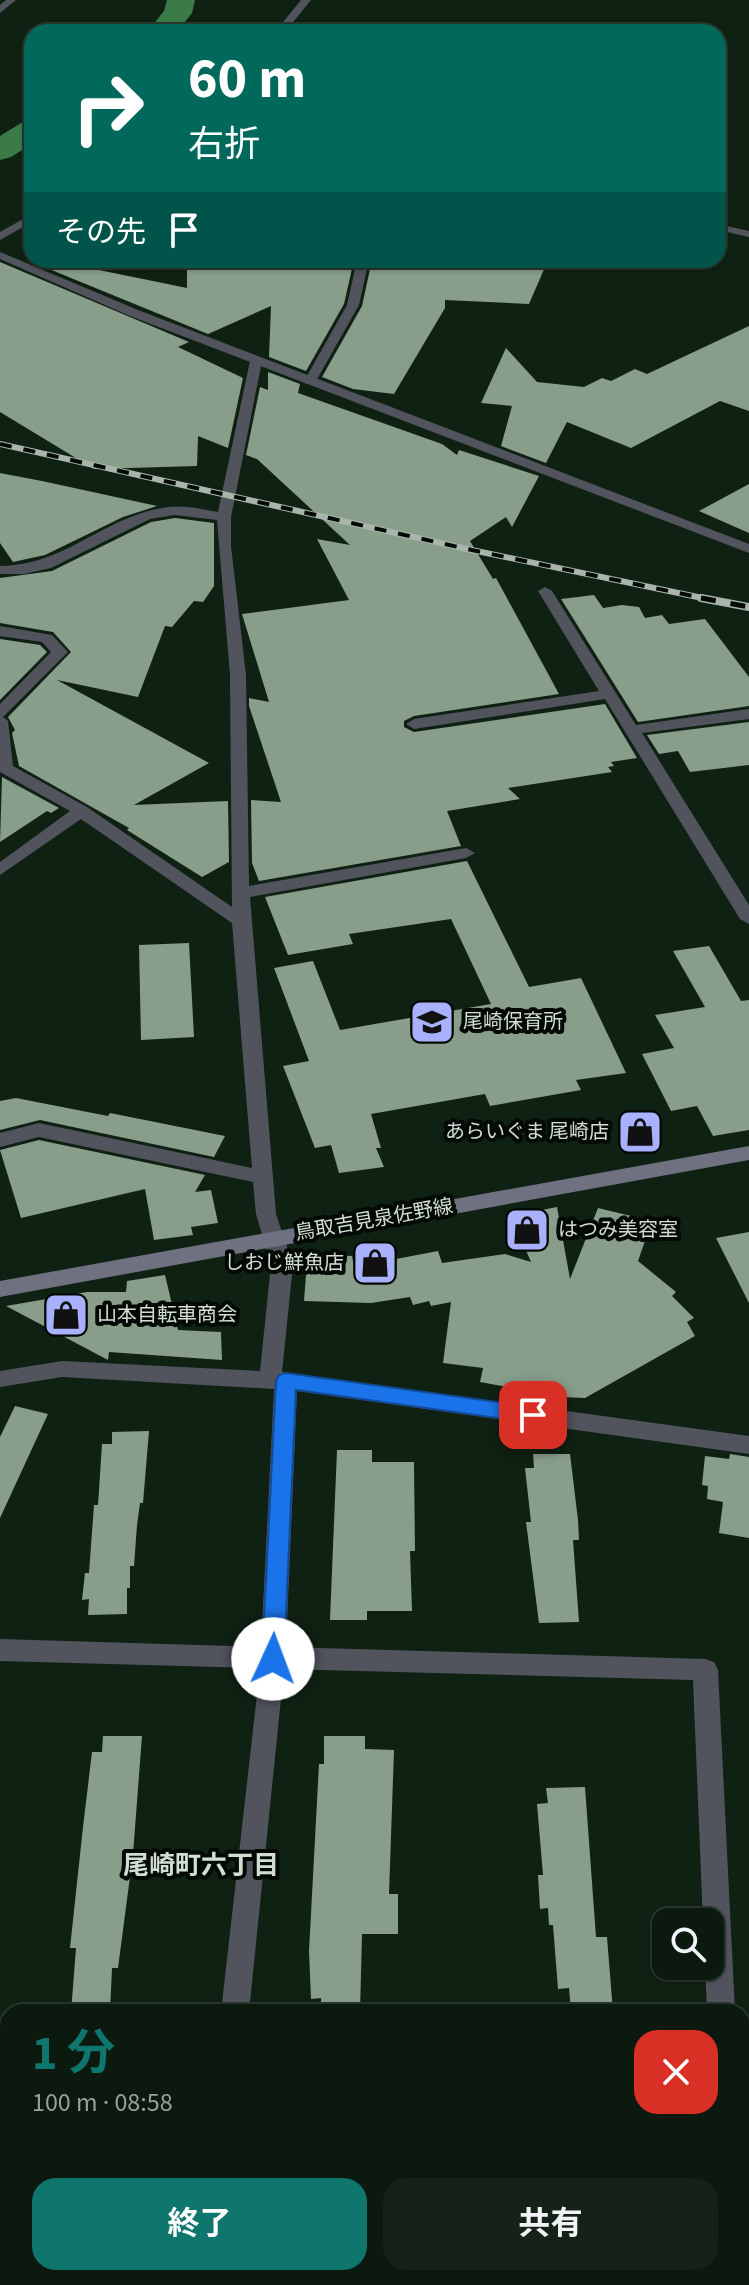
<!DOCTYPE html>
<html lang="ja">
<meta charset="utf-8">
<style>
body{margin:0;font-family:"Source Sans 3","Noto Sans JP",sans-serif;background:#142217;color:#f1f3f6;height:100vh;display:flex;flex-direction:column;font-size:30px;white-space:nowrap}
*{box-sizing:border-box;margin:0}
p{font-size:26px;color:#9aa09e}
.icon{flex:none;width:44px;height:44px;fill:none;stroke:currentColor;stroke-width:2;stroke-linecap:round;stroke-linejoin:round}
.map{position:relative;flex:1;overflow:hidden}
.sheet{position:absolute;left:0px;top:2004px;width:750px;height:282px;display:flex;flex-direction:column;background:#0b190e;border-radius:24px 24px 0 0;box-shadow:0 2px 6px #0004,0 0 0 2px #2b382e}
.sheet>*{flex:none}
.guide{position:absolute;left:24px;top:24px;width:702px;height:244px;border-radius:24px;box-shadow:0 2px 6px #0004,0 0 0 2px #2b382e;background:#00695c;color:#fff;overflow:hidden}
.buttons{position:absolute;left:652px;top:1908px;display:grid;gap:16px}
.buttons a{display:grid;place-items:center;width:72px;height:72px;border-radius:16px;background:#0b190e;box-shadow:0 2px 6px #0004,0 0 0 2px #2b382e;font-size:40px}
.pin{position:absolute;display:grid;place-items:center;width:68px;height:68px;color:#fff;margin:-34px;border-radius:16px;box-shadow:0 4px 12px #0006}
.me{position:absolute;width:88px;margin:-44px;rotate:2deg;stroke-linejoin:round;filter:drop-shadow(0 0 6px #0008)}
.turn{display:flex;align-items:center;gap:28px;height:168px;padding:0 32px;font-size:36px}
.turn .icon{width:104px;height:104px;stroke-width:2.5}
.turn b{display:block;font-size:56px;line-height:68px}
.then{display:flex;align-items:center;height:76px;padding:0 32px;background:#0003;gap:16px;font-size:30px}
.round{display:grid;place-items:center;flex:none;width:84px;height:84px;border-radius:24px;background:#142217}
.headline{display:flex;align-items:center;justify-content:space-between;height:136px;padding:0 32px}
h1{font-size:48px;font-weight:700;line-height:60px;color:#0f766e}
.cta{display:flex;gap:16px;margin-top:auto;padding:16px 32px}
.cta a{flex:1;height:92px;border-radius:24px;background:#0f766e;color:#fff;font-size:32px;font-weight:700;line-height:92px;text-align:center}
.cta a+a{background:#142217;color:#f1f3f6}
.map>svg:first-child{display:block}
</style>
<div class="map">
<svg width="749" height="2285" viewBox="0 0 749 2285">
<rect width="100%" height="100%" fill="#0f2113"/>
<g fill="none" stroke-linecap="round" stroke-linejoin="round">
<path fill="#3a7b48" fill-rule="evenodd" d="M167,0h28l-3,13 -15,19h-30l17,-21z
M32,120v24l-21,13 -11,3v-24l21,-13z"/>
</g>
<path fill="#889e8b" d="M27,260h23l137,28v-28h167l-10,44 -38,67 -37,-14 2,-51 -63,28z
M372,260l19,1 157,-1 -19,44 -84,-4v8l-51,86 -41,-5 -31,-12 40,-71z
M0,262l189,80 -11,5 65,31 -15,70 -30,-12 -1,30 -103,3 -94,-57z
M749,326v85l-29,-10 -89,47 -64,-26 -21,41 -45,-17 11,-40 -31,-3 25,-55 31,34 47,5 18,-9 9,3 24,-12 12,5z
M268,372l32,12 -2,9 144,51 15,11 2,-5 80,26 -27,51 -6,-10 -36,24 23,38 3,-1 63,116 -145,22 -10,5v6l10,5 191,-28 32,54 -26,4 3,4 -6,1 4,5 -104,16 12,11 -73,12 14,35 -202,35 -7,-18 -1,-63 30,2 -32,-96v-8l20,4 -27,-88 107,-14 -32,-61 33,6 -93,-86 -11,-4 14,-68 8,3z
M0,473l42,8 115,25 -34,11 -78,38 -32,7 -13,-19z
M749,484v49l-50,-22z
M175,518l39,5v63l-11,16 -9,-1 -22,26 -7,-1 -27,71 -81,-17 152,83 -75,42 94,-4 1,61 -27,15 -75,-47 2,-2 -110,-62 -7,-33 3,-3 -7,-13 63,-65 -18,-20 -53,-9v-45l52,-7 99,-49z
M594,595l9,13 19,-3 17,2 6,11 17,-3 7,9 36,-5 44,58v29l-111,16 -77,-123z
M0,639l40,6 7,7 -47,48z
M749,722v43l-59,7 -12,-21 -19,3 -12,-19z
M2,777l57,31 -8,5 -4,-2 -47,31z
M467,861l62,126 52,-9 45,95 -50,7 5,10 -91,16 -5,-12 -114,20 10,34h-5l8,19 -45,6 -8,-28 -16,3 -32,-82 26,-5 -35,-93 39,-7 27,69 151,-26 -40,-85 -102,15 4,10 -65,11 -23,-58z
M189,943l5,94 -53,3 -2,-95z
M709,946l32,55 8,-1v130l-36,6 -16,-30 -26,5 -29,-57 32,-6 -19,-33 50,-8 -32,-56z
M16,1098l92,18 2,-3 115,23 -11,21 -174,-37 -40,10v-29z
M39,1140l166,35 -10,17 16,-2 7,33 -27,4 2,8 -39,5 -9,-51 -124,29 -21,-68z
M557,1207l13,72 28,-71 54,13 -14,40 38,31 -4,4 22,22 -7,4 8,14 -110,62 -24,-1 -81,-15 3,-14 -40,-5 8,-61 -20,4 -2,-5 -16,4 -3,-8 -39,6 -67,-2 3,-39h8v-7l37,1 2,11 84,-16 4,12 63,-9 26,8 -12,-28 11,-2 -8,-18z
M749,1232v71l-33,-65z
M165,1275l13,55 43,2 1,28 -113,-8 -1,8 -102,-54 81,-14h39l1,-11z
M15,1406l33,8 -48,104v-81z
M149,1431l-6,72h-3l-3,22 -3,41h-4v22h-3v26l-39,1 1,-16 -7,1 3,-27h4l5,-68h4l4,-61h10v-12z
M337,1450h35v12h42l1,89h-5l2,60h-45v9h-37z
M533,1454h37l8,66 1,20h-6l6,82 -40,1 -13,-101h5l-6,-54h9z
M730,1454l19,3v81l-30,-5 4,-31 -16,-3 1,-13 -6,-1 3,-29 24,3z
M103,1736h39l-9,118 -15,114h-6l-2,44h-39l5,-64h-6l13,-121 9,-75h10z
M324,1736h41v13l29,1 -5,144h9v40h-36l-2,78h-39v-14l-10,1 -2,-48 10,-187h5z
M585,1787l11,150h11l6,75h-42l-2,-24 -11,1 -5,-64h-4l-1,-17 -8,1 -2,-34h5l-6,-71 11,-1 -2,-15z"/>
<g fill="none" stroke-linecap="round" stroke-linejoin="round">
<path fill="#51535d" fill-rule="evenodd" d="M6,0h10l-16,13v-8z
M301,0h10l-26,32h-10z
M32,214v8l-32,18v-8z
M718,224l31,7v6l-31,-7z
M357,260h12l-10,45 -43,76 -10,3 -2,-3 43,-76z
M256,357l6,4 -31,156v29l15,129 3,211 217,-38 9,5 -9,5 -216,39 26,317 17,51 -11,107 467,64v18l-452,-63 -11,256 419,12 9,3 4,8 17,342h-28l-2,-46h5v-44h-7l-10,-242 -409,-11 -35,343h-28l39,-344 -260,-7v-22l261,8 13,-258 -212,-12 -62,10v-16l62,-10 198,10 11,-106 -15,-51 -3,-32 -214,-45 -39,10v-14l39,-10 213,45 -20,-245 -151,-104 -81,56v-13l70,-51 -70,-39v-68l51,-52 -9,-10 -42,-6v-10l52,9 16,17 -65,65 5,4 5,45 74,41 145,100 -2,-232 -13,-155 -42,-5 -25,4 -99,49 -27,6h-24v-8c68,-1 104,-51 169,-59 16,-2 33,2 49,5l32,-151z
M545,587l7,4 84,134 113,-16v10l-107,14 107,172v19l-9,-5 -135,-220 -191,30 -8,-5 8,-5 185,-28 -61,-100z
M191,2278h30v7h-30z
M282,2278h60l-2,7h-60z"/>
<path fill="#51535d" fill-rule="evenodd" d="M0,252l138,58 611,234v9l-619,-237 -130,-57z"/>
<path fill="#6f7181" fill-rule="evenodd" d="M749,1146v14l-749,137v-16z"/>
<g stroke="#a7b5aa" stroke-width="6">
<path id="rail-far1" d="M0,444l467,105 245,51"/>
</g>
<g stroke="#a7b5aa" stroke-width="8">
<path id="rail" d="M701,598l48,9"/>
</g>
<use href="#rail-far1" stroke="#030904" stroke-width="4" stroke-dasharray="12" stroke-linecap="butt"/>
<use href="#rail" stroke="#030904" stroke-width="5" stroke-dasharray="15" stroke-linecap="butt"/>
</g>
<path fill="#1a73e8" stroke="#114b97" stroke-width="2" d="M286,1373l247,34 7,2 3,6 -3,5 -7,3 -237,-33 -12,269 -3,7 -8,2 -8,-2 -3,-7 14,-278 3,-6z"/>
<defs>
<g id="school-square" transform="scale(2.3)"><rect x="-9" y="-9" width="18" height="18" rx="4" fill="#a9b0fc" stroke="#030904"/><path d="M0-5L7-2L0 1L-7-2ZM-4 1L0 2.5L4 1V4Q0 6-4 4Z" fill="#111"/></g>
<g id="shop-square" transform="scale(2.3)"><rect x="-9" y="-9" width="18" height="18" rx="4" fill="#a9b0fc" stroke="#030904"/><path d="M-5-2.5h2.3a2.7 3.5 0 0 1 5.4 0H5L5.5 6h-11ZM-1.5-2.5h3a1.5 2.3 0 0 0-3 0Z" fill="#111"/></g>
</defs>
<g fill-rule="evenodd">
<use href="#school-square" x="432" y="1022"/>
<use href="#shop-square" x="640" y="1132"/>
<use href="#shop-square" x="527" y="1230"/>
<use href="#shop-square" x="375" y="1263"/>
<use href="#shop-square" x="66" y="1315"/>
</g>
<g text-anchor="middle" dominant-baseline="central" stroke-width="8" stroke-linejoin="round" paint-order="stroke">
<g font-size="20" fill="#d2ded4" stroke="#030904" text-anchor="start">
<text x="463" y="1022">尾崎保育所</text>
<text x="609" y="1132" text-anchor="end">あらいぐま 尾崎店</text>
<text x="558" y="1230">はつみ美容室</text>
<text x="344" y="1263" text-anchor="end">しおじ鮮魚店</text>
<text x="97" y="1315">山本自転車商会</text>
</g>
<g font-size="20" fill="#d2ded4" stroke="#030904">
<text transform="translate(374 1220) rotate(-10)">鳥取吉見泉佐野線</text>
</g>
<g font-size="26" font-weight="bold" fill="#d2ded4" stroke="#030904">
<text x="201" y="1865">尾崎町六丁目</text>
</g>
</g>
</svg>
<div class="buttons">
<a><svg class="icon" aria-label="search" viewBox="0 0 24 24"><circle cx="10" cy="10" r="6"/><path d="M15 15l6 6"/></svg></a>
</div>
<div class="pin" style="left:533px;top:1415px;background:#d93025"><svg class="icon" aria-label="arrive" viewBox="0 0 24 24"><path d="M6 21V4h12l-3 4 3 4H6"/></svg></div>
<svg class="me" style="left:273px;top:1659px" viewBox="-20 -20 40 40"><circle r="19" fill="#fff"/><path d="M0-13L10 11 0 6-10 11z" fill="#1a73e8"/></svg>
<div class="guide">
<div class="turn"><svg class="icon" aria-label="right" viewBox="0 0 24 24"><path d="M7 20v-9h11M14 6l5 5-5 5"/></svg><div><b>60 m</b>右折</div></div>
<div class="then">その先<svg class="icon" aria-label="arrive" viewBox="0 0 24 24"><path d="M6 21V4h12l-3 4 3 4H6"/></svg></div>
</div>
<section class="sheet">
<div class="headline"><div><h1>1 分</h1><p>100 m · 08:58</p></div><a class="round" style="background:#d93025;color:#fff"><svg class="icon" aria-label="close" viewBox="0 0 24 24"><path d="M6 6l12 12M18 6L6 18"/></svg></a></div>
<div class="cta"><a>終了</a><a>共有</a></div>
</section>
</div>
